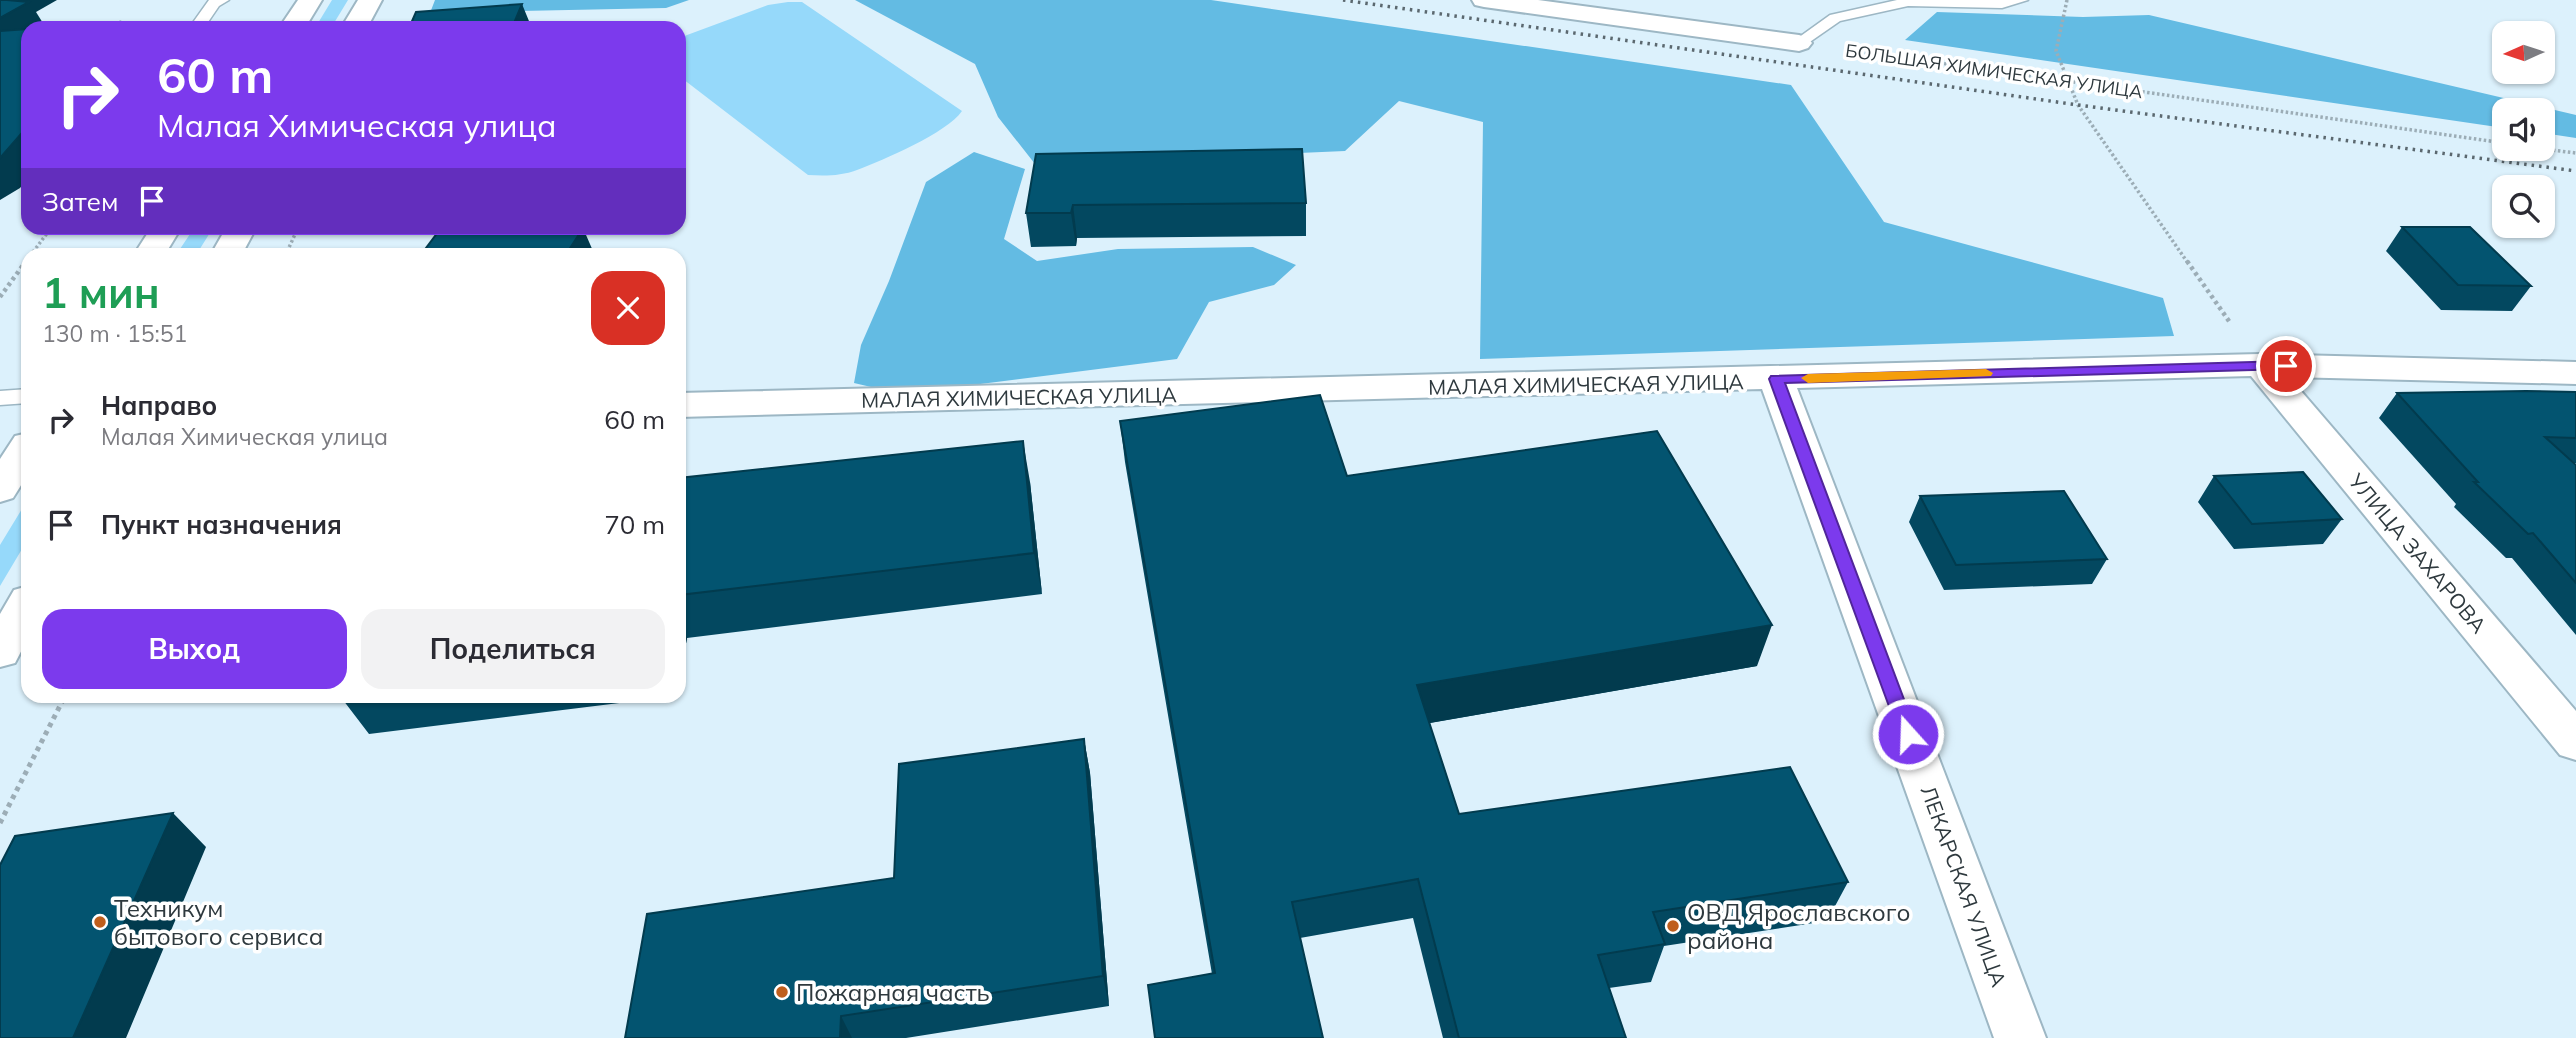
<!DOCTYPE html>
<html lang="ru">
<meta charset="utf-8">
<style>
body{margin:0;font-family:Mulish,sans-serif;background:#f2f2f3;color:#2b2b33;height:100vh;display:flex;flex-direction:column;font-size:26px;white-space:nowrap}
*{box-sizing:border-box;margin:0}
p{font-size:23px;color:#7c7c81}
.icon{flex:none;width:38px;height:38px;fill:none;stroke:currentColor;stroke-width:2;stroke-linecap:round;stroke-linejoin:round}
.map{position:relative;flex:1;overflow:hidden}
.details{position:absolute;left:21px;top:248px;width:665px;height:455px;display:flex;flex-direction:column;background:#fff;border-radius:21px;box-shadow:0 2px 5px #0004}
.details>*{flex:none}
.top-card{position:absolute;left:21px;top:21px;width:665px;height:214px;border-radius:21px;box-shadow:0 2px 5px #0004;background:#7c3aed;color:#fff;overflow:hidden}
.needle{width:46px;rotate:267deg}
.controls{position:absolute;left:2492px;top:21px;display:grid;gap:14px}
.controls a{display:grid;place-items:center;width:63px;height:63px;border-radius:14px;background:#fff;box-shadow:0 2px 5px #0004;font-size:35px}
.pin{position:absolute;display:grid;place-items:center;width:60px;height:60px;color:#fff;margin:-30px;border:4px solid #fff;border-radius:50%;box-shadow:0 2px 7px #0007}
.me{position:absolute;width:77px;margin:-38px;rotate:340deg;stroke-linejoin:round;filter:drop-shadow(0 0 5px #0008)}
.turn{display:flex;align-items:center;gap:24px;height:147px;padding:0 21px;font-size:32px}
.turn .icon{width:91px;height:91px;stroke-width:2.5}
.turn b{display:block;font-size:49px;line-height:60px}
.then{display:flex;align-items:center;height:66px;padding:0 21px;background:#0003;gap:14px;font-size:26px}
.round{display:grid;place-items:center;flex:none;width:74px;height:74px;border-radius:21px;background:#f2f2f3}
.summary{display:flex;align-items:center;justify-content:space-between;height:119px;padding:0 21px}
h1{font-size:42px;font-weight:700;line-height:52px;color:#1e9e55}
.primary-button{display:flex;gap:14px;margin-top:auto;padding:14px 21px}
.primary-button a{flex:1;height:80px;border-radius:21px;background:#7c3aed;color:#fff;font-size:28px;font-weight:700;line-height:80px;text-align:center}
.primary-button a+a{background:#f2f2f3;color:#2b2b33}
ul{padding:0;list-style:none}
li{display:flex;align-items:center;gap:21px;height:105px;padding:0 21px}
li div{flex:1}
li b{display:block;font-size:26px}
li em{font-style:normal}
.map>svg:first-child{display:block}
</style>
<div class="map">
<svg width="2576" height="1038" viewBox="0 0 2576 1038">
<rect width="100%" height="100%" fill="#dcf1fc"/>
<path fill="#96d9fa" d="M332,0h16l-17,28h-16z
M788,2h14l160,109c-15,22 -79,49 -105,59 -16,6 -32,6 -49,5l-129,-99v-38l89,-33z
M194,228h19l-17,27h-20z
M28,499v40l-28,47v-41z"/>
<path fill="#63bbe3" d="M435,0h254l-23,8 -236,5z
M855,0h356l580,85 93,137 279,76 11,38 -694,23 3,-237 -84,-21 -54,50 -310,13 -37,-47 -23,-53z
M1937,12l146,5 66,-2 427,100v23l-33,-5v-23h-39v18l-599,-88z
M974,152l51,17 -21,70 33,22 81,-12 135,-2 43,18 -22,20 -65,17 -32,57 -276,35 -47,-11 7,-38 28,-64 37,-99z"/>
<g fill="none" stroke-linecap="round" stroke-linejoin="round">
<g stroke="#9db7c4" stroke-width="3">
<path id="service" d="M209,0h20l-10,6 -15,22h-15z
M1897,0h131l-26,8 -94,-2 -68,15 -36,25h-10l-3,-3 39,-28z
M28,389v14l-28,2v-14z"/>
</g>
<g stroke="#9db7c4" stroke-width="4">
<path id="minor" d="M1472,0h66l261,35 9,3 4,5 -4,5 -9,3 -315,-44 -9,-2z
M2260,354l316,8v22l-287,-7 287,334v49l-16,-5 -309,-379 -454,12 249,650h-52l-232,-649 -1083,28v-24z"/>
</g>
<g stroke="#9db7c4" stroke-width="4">
<path id="secondary" d="M298,0h24l-17,28h-26z
M358,0h24l-15,28h-26z
M151,228h30l-17,28h-31z
M226,228h30l-15,28h-31z
M28,433v41l-15,24 -13,4v-43l15,-23z
M28,586v52l-13,25 -15,4v-53l14,-24z"/>
</g>
<path stroke="#9cadb6" stroke-width="3.5" stroke-dasharray="2.5 2.5" stroke-linecap="butt" d="M2067,0l-11,51 22,54 110,158
M1855,51l649,92
M2543,149l33,4
M30,256l21,-28
M285,256l13,-28
M25,263l3,-4"/>
<path stroke="#9cadb6" stroke-width="4.5" stroke-dasharray="3.5 3.5" stroke-linecap="butt" d="M2187,261l44,63
M0,297l26,-36"/>
<path stroke="#9cadb6" stroke-width="5" stroke-dasharray="4.5 4.5" stroke-linecap="butt" d="M0,823l65,-127"/>
<use href="#service" fill="#fff" fill-rule="evenodd"/>
<use href="#minor" fill="#fff" fill-rule="evenodd"/>
<use href="#secondary" fill="#fff" fill-rule="evenodd"/>
<path stroke="#5b686f" stroke-width="3.5" stroke-dasharray="2.5 5" stroke-linecap="butt" d="M1343,0l735,105 498,66"/>
</g>
<path fill="#034860" d="M1302,149l4,54v33l-229,2 -1,8 -45,1 -5,-34z
M2402,227l129,59 -19,25 -71,-1 -55,-59z
M2576,392v71h-2l2,2v170l-64,-77h-6l-52,-51 2,-3 -77,-86 18,-25z
M1120,421l227,55 410,190 -328,57 30,91 389,68 -21,39 -163,25 -13,36 -42,6 17,50h-183l-30,-120 -113,20 23,100 -111,-64 -87,-512z
M2214,476l128,43 -19,25 -89,5 -36,-47z
M1030,482l12,112 -355,44 -8,44v-87z
M1920,496l187,63 -15,25 -148,6 -35,-68z
M340,696h336l-307,38z
M1084,739l6,34 19,233 -203,32h-281l269,-160z"/>
<path fill="#023b4e" d="M0,0h57l-21,12 10,16h-18v12l-28,16z
M522,4l9,22 -1,2h-18z
M119,22l3,6h-8z
M28,126v52l-8,10 -20,12v-42z
M1073,205l4,33 -1,8 -5,-33z
M583,228l10,23 -2,5h-26z
M1023,441l7,41 12,112 -8,-41z
M679,621l8,17 -8,44z
M1772,625l-15,41 -344,60 4,-41z
M1084,739l6,34 19,233 -6,-30z
M173,813l33,34 -80,191h-53z
M841,1016l11,22h-12z"/>
<path fill="#035470" stroke="#023b4e" stroke-width="2" d="M0,0h7l22,2 -29,16z
M522,4l-10,24h-103l7,-16z
M119,22l-5,6h-74z
M28,29v97l-28,32v-127z
M1302,149l4,54 -233,2 -2,8h-45l10,-59z
M2402,227h68l61,59 -73,-1z
M441,228h142l-18,28h-145z
M2526,391l50,1v46l-31,-1 31,28v118l-43,-50 -5,1 -54,-52h4l-81,-89z
M1320,395l27,81 310,-45 115,194 -355,60 42,129 331,-47 58,115 -195,30 12,32 -67,11 28,83h-167l-41,-159 -126,23 31,136h-168l-7,-53 67,-12 -95,-552z
M1023,441l11,112 -355,42v-117z
M2303,472l39,47 -90,5 -38,-48z
M2064,491l43,68 -151,6 -36,-69z
M1084,739l19,237 -262,40 -1,22h-215l22,-124 247,-36 5,-114z
M173,813l-100,225h-73v-173l15,-29z"/>
<path fill="#7c3aed" stroke="#51269a" stroke-width="2" d="M2286,361l5,2v6l-506,14 132,351 -9,7 -7,-2 -132,-360 2,-3z"/>
<path fill="#f59e0b" d="M1986,369l7,4 -2,3 -183,7 -7,-5 7,-4z"/>
<g fill="#bf5e1c" stroke="#fff" stroke-width="2.5">
<circle cx="100" cy="922" r="7"/>
<circle cx="1673" cy="926" r="7"/>
<circle cx="782" cy="992" r="7"/>
</g>
<g text-anchor="middle" dominant-baseline="central" stroke-width="7" stroke-linejoin="round" paint-order="stroke">
<g font-size="18" fill="#2e393e" stroke="#fff">
<text transform="translate(1994 71) rotate(8)">БОЛЬШАЯ ХИМИЧЕСКАЯ УЛИЦА</text>
</g>
<g font-size="21" fill="#2e393e" stroke="#fff">
<text transform="translate(1586 384) rotate(-1)">МАЛАЯ ХИМИЧЕСКАЯ УЛИЦА</text>
<text transform="translate(1019 397) rotate(-1)">МАЛАЯ ХИМИЧЕСКАЯ УЛИЦА</text>
<text transform="translate(2418 553) rotate(50)">УЛИЦА ЗАХАРОВА</text>
<text transform="translate(1964 886) rotate(70)">ЛЕКАРСКАЯ УЛИЦА</text>
</g>
<g font-size="24" fill="#2e393e" stroke="#fff" text-anchor="start">
<text x="114" y="908">Техникум<tspan x="114" dy="28">бытового сервиса</tspan></text>
<text x="1687" y="912">ОВД Ярославского<tspan x="1687" dy="28">района</tspan></text>
<text x="796" y="992">Пожарная часть</text>
</g>
</g>
</svg>
<div class="controls">
<a><svg class="needle" viewBox="-14 -14 28 28"><path d="M0-13l5 13h-10z" fill="#e53935"/><path d="M0 13l5-13h-10z" fill="#7c7c81"/></svg></a>
<a><svg class="icon" aria-label="sound" viewBox="0 0 24 24"><path d="M4 9h4l5-4v14l-5-4H4zM17 9q2 3 0 6"/></svg></a>
<a><svg class="icon" aria-label="search" viewBox="0 0 24 24"><circle cx="10" cy="10" r="6"/><path d="M15 15l6 6"/></svg></a>
</div>
<div class="pin" style="left:2286px;top:366px;background:#d93025"><svg class="icon" aria-label="arrive" viewBox="0 0 24 24"><path d="M6 21V4h12l-3 4 3 4H6"/></svg></div>
<svg class="me" style="left:1908px;top:734px" viewBox="-20 -20 40 40"><circle r="17" fill="#7c3aed" stroke="#fff" stroke-width="3"/><path d="M0-11L8 9 0 5-8 9z" fill="#fff"/></svg>
<div class="top-card">
<div class="turn"><svg class="icon" aria-label="right" viewBox="0 0 24 24"><path d="M7 20v-9h11M14 6l5 5-5 5"/></svg><div><b>60 m</b>Малая Химическая улица</div></div>
<div class="then">Затем<svg class="icon" aria-label="arrive" viewBox="0 0 24 24"><path d="M6 21V4h12l-3 4 3 4H6"/></svg></div>
</div>
<section class="details">
<div class="summary"><div><h1>1 мин</h1><p>130 m · 15:51</p></div><a class="round" style="background:#d93025;color:#fff"><svg class="icon" aria-label="close" viewBox="0 0 24 24"><path d="M6 6l12 12M18 6L6 18"/></svg></a></div>
<ul>
<li><svg class="icon" aria-label="right" viewBox="0 0 24 24"><path d="M7 20v-9h11M14 6l5 5-5 5"/></svg><div><b>Направо</b><p>Малая Химическая улица</p></div><em>60 m</em></li>
<li><svg class="icon" aria-label="arrive" viewBox="0 0 24 24"><path d="M6 21V4h12l-3 4 3 4H6"/></svg><div><b>Пункт назначения</b></div><em>70 m</em></li>
</ul>
<div class="primary-button"><a>Выход</a><a>Поделиться</a></div>
</section>
</div>
